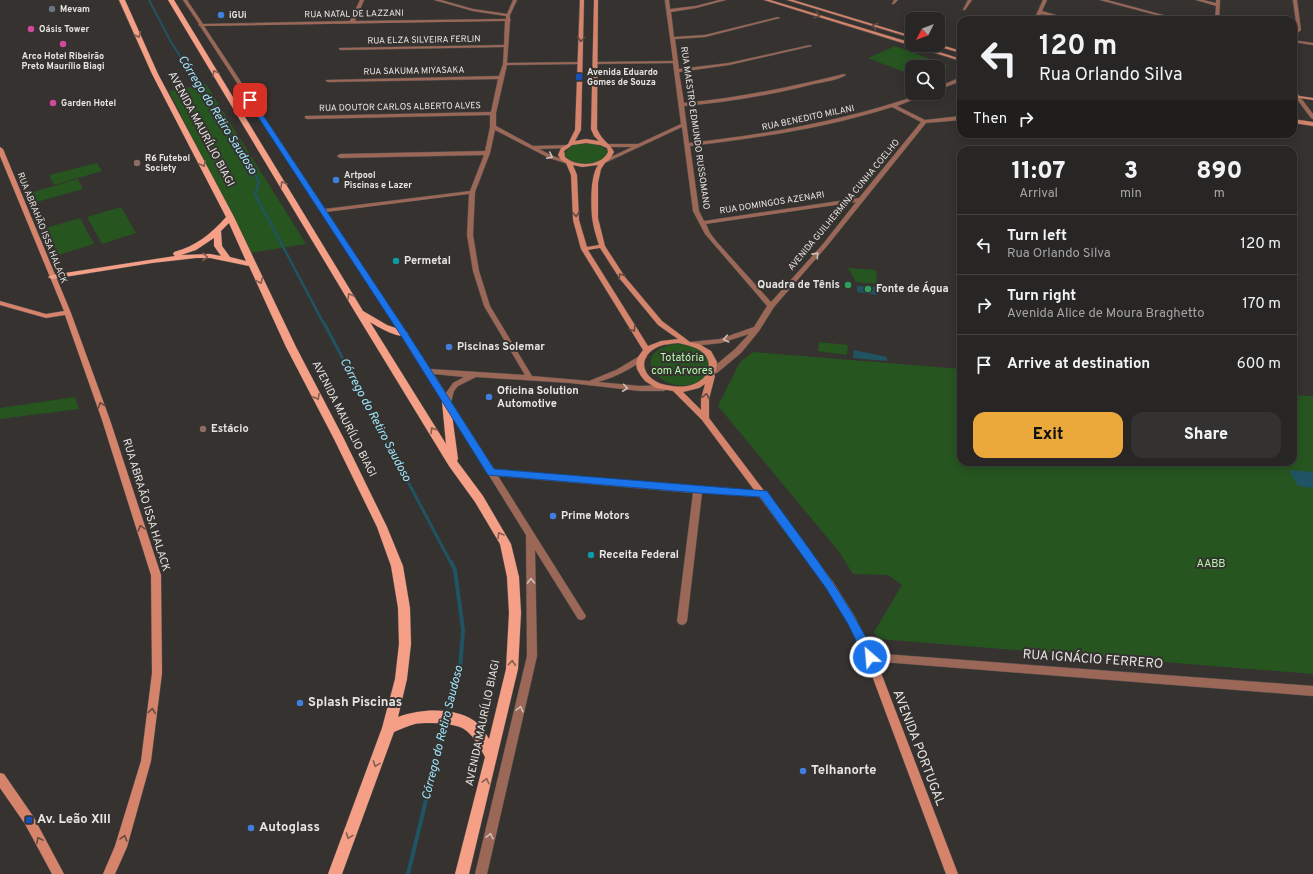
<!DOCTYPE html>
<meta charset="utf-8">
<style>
body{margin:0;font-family:Overpass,sans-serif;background:#343231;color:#f1f3f6;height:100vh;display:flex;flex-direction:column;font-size:15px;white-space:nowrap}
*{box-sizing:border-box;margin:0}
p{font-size:13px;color:#a5a5a6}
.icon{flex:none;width:22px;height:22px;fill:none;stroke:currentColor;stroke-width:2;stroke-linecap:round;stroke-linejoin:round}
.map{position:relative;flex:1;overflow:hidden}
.details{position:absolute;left:957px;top:146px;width:340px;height:320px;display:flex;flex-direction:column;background:#282624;border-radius:12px;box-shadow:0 2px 10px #0003,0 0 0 1px #444341}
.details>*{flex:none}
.banner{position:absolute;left:957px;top:16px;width:340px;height:122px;border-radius:12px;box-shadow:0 2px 10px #0003,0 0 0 1px #444341;background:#282624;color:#f1f3f6;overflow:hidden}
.needle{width:26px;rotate:228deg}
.tools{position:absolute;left:905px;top:12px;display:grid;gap:8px}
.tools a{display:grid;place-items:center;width:40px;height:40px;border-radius:8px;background:#282624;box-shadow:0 2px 10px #0003,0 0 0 1px #444341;font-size:20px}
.pin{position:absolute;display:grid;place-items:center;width:34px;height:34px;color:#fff;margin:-17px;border-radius:8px;box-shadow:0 2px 6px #0006}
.me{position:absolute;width:44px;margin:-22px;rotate:333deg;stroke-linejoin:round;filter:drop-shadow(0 0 3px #0008)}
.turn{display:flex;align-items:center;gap:14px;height:84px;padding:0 16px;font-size:18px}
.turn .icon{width:52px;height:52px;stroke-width:2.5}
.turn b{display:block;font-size:28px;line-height:34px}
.then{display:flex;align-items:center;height:38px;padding:0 16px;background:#0003;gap:8px;font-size:15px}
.eta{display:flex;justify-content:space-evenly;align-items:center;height:68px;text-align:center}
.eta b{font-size:24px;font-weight:800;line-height:28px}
.action{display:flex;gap:8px;margin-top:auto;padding:8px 16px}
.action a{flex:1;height:46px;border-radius:12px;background:#eca93b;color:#111;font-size:16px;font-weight:800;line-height:46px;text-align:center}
.action a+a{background:#343231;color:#f1f3f6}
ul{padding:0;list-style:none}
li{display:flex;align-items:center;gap:12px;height:60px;padding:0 16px;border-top:1px solid #444341}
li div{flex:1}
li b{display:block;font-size:15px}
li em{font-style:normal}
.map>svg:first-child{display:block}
</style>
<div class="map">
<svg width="1313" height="874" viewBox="0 0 1313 874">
<rect width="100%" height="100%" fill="#353230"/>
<path fill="#265520" d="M895,46l54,20 -11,5v-4h-26v8l-44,-17z
M206,84l100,160 -56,9 -81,-162z
M581,143l16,1 10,6 1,4c-9,13 -33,13 -43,2v-4l8,-7z
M97,163l5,8 -48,14 -5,-10z
M78,179l5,10 -50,14 -4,-10z
M121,207l15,26 -34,11 -15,-27z
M80,218l14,26 -36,11 -12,-27z
M848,268l28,2 1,14 -21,-2z
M819,342l29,3 -1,10 -29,-4z
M685,343l21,8 8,15c-3,4 -7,12 -12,14 -37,23 -85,-33 -17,-37z
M753,352l208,17v93h332v-67l20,1v278l-434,-35 -5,-7 28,-47 -14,-10 -35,-1 -13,-21 -122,-147 22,-44z
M75,397l4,12 -79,10v-11z"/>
<path fill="#205462" d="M857,286l21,1 -1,8 -20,-3z
M854,350l33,7v4l-34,-3z
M1289,470l24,2v16l-15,-2z"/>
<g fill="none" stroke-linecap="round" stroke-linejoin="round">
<path stroke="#205462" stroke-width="2" d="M149,0l22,42 63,99"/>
<path stroke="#205462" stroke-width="2.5" d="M233,140l26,41 -4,13 69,130"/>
<path stroke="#205462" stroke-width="3" d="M324,323l127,240"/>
<path stroke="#205462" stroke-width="4" d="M447,715l13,-46 3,-39 -8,-60 -4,-8
M408,874l37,-152"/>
<g stroke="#514f4d" stroke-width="1">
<path id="street" d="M183,0h4l16,24 147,-3 10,-21h4l-9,21 151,-2v-3l-33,-5 -39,-11h7l32,9 34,5 6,-14h4l-7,15v4l1,1 -1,1 -3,42 73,-1 2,1 -2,1 -73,1 -11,48v13l37,20 37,-1 1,1 -3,2 -29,1 14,7 18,6 -3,2 -19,-6 -54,-28 -5,23 -15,39 -2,43 6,36 11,35 42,70 57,5 27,-11 27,-16 4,2 -1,2c-15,11 -30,19 -48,24l42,4 24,-1 4,3 -4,3h-24l-70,-8 -94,-6 -18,9 -4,5 -3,11 43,67 204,18 65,4 3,1 1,2 -1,2 -3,1 -61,-4 -15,128 -2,3 -3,1 -3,-1 -2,-3 16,-128 -195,-17 88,140 -2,3 -3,1 -3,-1 -43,-69 2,106 -50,218h-12l52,-218 -1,-121 -101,-163 -225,-346 -2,-1 1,-1zM505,21l-1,24 -165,3v1l2,1 163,-3 -1,17 -4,12 -173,4v1l2,1 170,-3 -7,33 -186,4v2l2,1 183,-4v12l-5,24 -145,3 -3,2 3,2 144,-3 -14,36 -145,18 -121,-183zM469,194l-2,41 6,36 11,35 41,69 -95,-6 -103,-157zM434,374l30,3 -11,6 -7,10z
M665,0h4l1,9 26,-3 23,-6h7l-30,8 -25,4 3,25 31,-2 73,-18 2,1 -75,19 -30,2 4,30 50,-6 81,-18 2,1 -83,19 -50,7 5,31c54,-5 107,-16 160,-29l2,1c-8,5 -22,7 -32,9 -43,11 -86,18 -130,22l5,37c81,-9 159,-23 235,-50h7l-34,13 28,14 36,-4v4l-35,3 -99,123 -53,61 -15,24 -18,22 -24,20h-3l-4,-2 1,-2 24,-20 14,-15 -28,9 -28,3 -4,-2 1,-2 30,-3 34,-12 13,-21 -62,-72 -12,-23 -11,-84 -75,35 -5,-1 30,-14h-25l-2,-1v-2h33l43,-20 -8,-61 -78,1 -2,-1 2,-1 78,-1zM892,107l29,15 -62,76 -155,23 -5,-10 -9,-65c68,-8 136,-18 202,-39zM856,202l-33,42 -52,58 -54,-60 -7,-9 -4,-9z
M894,0h4l-4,4h-2z
M968,0h4l-7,10h-2z
M1043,0h4l-5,11 31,9h-7l-25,-6 -3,6h-4z
M1100,0h7l75,20h-7z
M1196,0h7l13,3v-3h4l-1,20h-4l1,-14z
M1293,0h4l4,30 -8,7v-4l4,-3z
M1293,40l20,3v2l-20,-3z
M959,78h2v3l-23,9v-3z
M1293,90h2l18,24v5l-2,-1 -18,-24z
M870,653l443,33v10l-443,-35 -4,-1 -1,-3 1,-3z"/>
</g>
<g stroke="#514f4d" stroke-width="1">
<path id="secondary" d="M580,0h4l-3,130 -6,11 11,-2 13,2 -5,-5 -3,-7 3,-129h4l-1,129c5,12 13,14 17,23l-4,7 -5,4 -4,6 -3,14v35l7,28 20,31 37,44 28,21 9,2 12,7 6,11 -1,9 -2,4 1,1 -6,23v19l124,164 22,35 20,40 83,217h-12l-81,-217 -16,-34 -22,-35 -125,-168 -29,-29 -17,-3 -11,-7 -4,-5 -4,-7 -1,-6 2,-6 5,-7 -62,-101 -8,-29 -2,-45 -5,-12 -5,-3 -3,-5 3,-7 7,-4 7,-14zM586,143l14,2 7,3 1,4c-7,15 -32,15 -43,5l-1,-6 8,-6zM573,165l9,2 16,-2c-8,12 -7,39 -6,52 1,9 4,19 7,28l-12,2 -8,-27 -2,-45zM600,248l20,31 38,46 20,14 -17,2 -13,5 -60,-96zM678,343c5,1 10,2 15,4 21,7 21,29 1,37 -7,3 -15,3 -22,2 -8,-1 -16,-3 -22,-9 -12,-12 -4,-26 10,-31 5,-2 12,-2 18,-3zM705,384l-4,15v11l-18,-18 16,-4z
M764,0h6l142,43v2h5l44,14v2z
M787,0h6l119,36v2z
M938,44l23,7v2l-25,-7v-1h2z
M1293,95l20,3v2l-20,-3z
M1293,119l20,3v4l-20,-3z
M0,147l3,2 68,164 39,107 51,155 1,98 -11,88 -24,86 -12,27h-12l12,-28 26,-85 11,-88 -1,-98 -49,-155 -37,-105 -19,3 -46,-13v-4l46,13 18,-3 -64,-155z
M0,773l4,1 29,42 31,58h-12l-27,-50 -25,-36z"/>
</g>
<g stroke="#514f4d" stroke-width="1">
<path id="primary" d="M119,0h6l33,74 76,143 62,130 48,92 43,88 16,39 7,42 1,36 -4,35 -9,38c22,-8 54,-10 75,3 7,4 12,12 16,19l17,-70 3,-56 -2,-36 -7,-33 -25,-42 -26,-36 -94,-154 -187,-312h6l189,311 24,14 20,7 1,2 -1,2c-10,2 -29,-9 -37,-14l76,122 -4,-42 2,-2h6l8,59 -1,2 26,35 28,48 8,33 2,36 -3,56 -49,205h-14l30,-117c-5,-10 -11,-21 -21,-28 -9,-6 -38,-7 -49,-5 -8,2 -14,5 -21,8l-52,142h-14l54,-146 13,-49 4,-35 -1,-36 -7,-42 -14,-39 -43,-88 -48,-92 -37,-81 -39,-8h-14l-44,5 -100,16 -4,-2 4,-2 123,-19 -2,-2 1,-2c22,-6 37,-18 52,-35l-74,-143zM229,223l17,38 -16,-4 -8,-11 -1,-15zM214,238v8l7,10 -11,-2 -29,1 15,-5z"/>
</g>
<use href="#street" fill="#9b6757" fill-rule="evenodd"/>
<use href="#secondary" fill="#d5836a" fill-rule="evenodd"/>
<use href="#primary" fill="#f5a086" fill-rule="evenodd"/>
</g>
<defs><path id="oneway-chevron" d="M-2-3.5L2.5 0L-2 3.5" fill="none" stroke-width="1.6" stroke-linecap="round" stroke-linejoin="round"/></defs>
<g stroke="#654a41">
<use href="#oneway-chevron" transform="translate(817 15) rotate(17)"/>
<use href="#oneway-chevron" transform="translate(875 26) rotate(-163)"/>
<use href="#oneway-chevron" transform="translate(581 39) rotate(94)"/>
<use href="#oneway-chevron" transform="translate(576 214) rotate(87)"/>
<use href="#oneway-chevron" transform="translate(621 276) rotate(-125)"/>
<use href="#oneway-chevron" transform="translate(633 329) rotate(58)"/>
<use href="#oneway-chevron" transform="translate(706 396) rotate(-79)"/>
<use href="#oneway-chevron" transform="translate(101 405) rotate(-109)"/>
<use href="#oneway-chevron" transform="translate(141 528) rotate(-108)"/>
<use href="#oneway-chevron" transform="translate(152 711) rotate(-83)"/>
<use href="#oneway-chevron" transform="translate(124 838) rotate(-74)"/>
<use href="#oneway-chevron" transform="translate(39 840) rotate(-118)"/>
</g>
<g stroke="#825e52">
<use href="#oneway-chevron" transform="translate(138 35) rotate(66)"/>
<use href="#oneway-chevron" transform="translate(215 73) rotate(-121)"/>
<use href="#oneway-chevron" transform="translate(203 164) rotate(63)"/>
<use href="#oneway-chevron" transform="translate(283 184) rotate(-121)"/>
<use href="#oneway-chevron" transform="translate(205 257) rotate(1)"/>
<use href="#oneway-chevron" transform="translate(260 281) rotate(65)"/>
<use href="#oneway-chevron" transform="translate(350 296) rotate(-121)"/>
<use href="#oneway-chevron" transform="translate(317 397) rotate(63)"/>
<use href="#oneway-chevron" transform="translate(433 430) rotate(-122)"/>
<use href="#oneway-chevron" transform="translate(500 535) rotate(-121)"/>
<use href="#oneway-chevron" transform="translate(512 663) rotate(-86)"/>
<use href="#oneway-chevron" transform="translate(376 764) rotate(110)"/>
<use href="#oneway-chevron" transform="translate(486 781) rotate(-76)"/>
<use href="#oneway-chevron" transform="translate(349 836) rotate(110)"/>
</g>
<g stroke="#d0bfb9">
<use href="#oneway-chevron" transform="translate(550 156) rotate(27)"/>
<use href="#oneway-chevron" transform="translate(816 255) rotate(-48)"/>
<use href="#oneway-chevron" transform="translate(726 339) rotate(167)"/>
<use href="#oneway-chevron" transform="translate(625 388) rotate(8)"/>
<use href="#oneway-chevron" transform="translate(531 581) rotate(-91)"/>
<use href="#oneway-chevron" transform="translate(520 709) rotate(-77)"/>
<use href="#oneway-chevron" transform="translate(490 836) rotate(-77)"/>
</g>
<path fill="#1a73e8" stroke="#114b97" d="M248,98l5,2 155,234 86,135 273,22c39,54 80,106 109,166l-2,4 -4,1 -4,-1 -18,-37 -22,-36 -66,-91 -62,-4 -210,-18 -88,-141 -153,-234z"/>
<circle fill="#6b7280" stroke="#353230" stroke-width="1.5" cx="52" cy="9" r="4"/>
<g fill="#3f7fe0" stroke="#353230" stroke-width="1.5">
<circle cx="221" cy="15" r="4"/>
<circle cx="336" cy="180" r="4"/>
<circle cx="449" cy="347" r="4"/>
<circle cx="489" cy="397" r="4"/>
<circle cx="553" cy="516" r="4"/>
<circle cx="300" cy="703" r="4"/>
<circle cx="803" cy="771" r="4"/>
<circle cx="251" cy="828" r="4"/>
</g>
<g fill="#d1479c" stroke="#353230" stroke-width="1.5">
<circle cx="31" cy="29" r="4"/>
<circle cx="63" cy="44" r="4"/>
<circle cx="53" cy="103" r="4"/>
</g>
<g fill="#1a4fb4" stroke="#353230" stroke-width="1.5">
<rect x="575" y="73" width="8" height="8" rx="2"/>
<rect x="25" y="816" width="8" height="8" rx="2"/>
</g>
<g fill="#8d6e63" stroke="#353230" stroke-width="1.5">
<circle cx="137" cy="163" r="4"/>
<circle cx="203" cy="429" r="4"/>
</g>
<g fill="#0f9aa8" stroke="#353230" stroke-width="1.5">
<circle cx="396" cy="261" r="4"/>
<circle cx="591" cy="555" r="4"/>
</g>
<g fill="#2e9e5b" stroke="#353230" stroke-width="1.5">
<circle cx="848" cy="285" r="4"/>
<circle cx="868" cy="289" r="4"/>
</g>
<g text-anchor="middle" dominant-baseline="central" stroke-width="4" stroke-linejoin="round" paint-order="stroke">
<g font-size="9" font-weight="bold" fill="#e7e5e3" stroke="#353230" text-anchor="start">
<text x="60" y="9">Mevam</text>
<text x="229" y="15">iGUi</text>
<text x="39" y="29">Oásis Tower</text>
<text x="63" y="56" text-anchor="middle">Arco Hotel Ribeirão<tspan x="63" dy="10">Preto Maurílio Biagi</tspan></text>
<text x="587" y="72">Avenida Eduardo<tspan x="587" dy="10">Gomes de Souza</tspan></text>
<text x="61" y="103">Garden Hotel</text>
<text x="145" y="158">R6 Futebol<tspan x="145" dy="10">Society</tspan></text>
<text x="344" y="175">Artpool<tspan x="344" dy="10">Piscinas e Lazer</tspan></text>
</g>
<g font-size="9" fill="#e7e5e3" stroke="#353230">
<text transform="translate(354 14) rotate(-1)">RUA NATAL DE LAZZANI</text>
<text transform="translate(424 40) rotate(-1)">RUA ELZA SILVEIRA FERLIN</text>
<text transform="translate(414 71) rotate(-1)">RUA SAKUMA MIYASAKA</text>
<text transform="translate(400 107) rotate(-1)">RUA DOUTOR CARLOS ALBERTO ALVES</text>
<text transform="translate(808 118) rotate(-12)">RUA BENEDITO MILANI</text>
<text transform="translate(695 128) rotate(82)">RUA MAESTRO EDMUNDO RUSSOMANO</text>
<text transform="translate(772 203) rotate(-9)">RUA DOMINGOS AZENARI</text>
<text transform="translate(844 205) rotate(-50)">AVENIDA GUILHERMINA CUNHA COELHO</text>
<text transform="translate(42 228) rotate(68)">RUA ABRAHÃO ISSA HALACK</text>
</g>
<g font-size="11" fill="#e7e5e3" stroke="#353230">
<text transform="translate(201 129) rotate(62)">AVENIDA MAURÍLIO BIAGI</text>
<text transform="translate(344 419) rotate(63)">AVENIDA MAURÍLIO BIAGI</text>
<text transform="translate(146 505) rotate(73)">RUA ABRAÃO ISSA HALACK</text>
<text transform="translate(483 723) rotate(-78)">AVENIDA MAURÍLIO BIAGI</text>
</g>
<g font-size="11" font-weight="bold" fill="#e7e5e3" stroke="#353230" text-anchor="start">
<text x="404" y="261">Permetal</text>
<text x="840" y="285" text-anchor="end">Quadra de Tênis</text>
<text x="876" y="289">Fonte de Água</text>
<text x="457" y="347">Piscinas Solemar</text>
<text x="497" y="391">Oficina Solution<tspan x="497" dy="13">Automotive</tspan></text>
<text x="211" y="429">Estácio</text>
<text x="561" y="516">Prime Motors</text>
<text x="599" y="555">Receita Federal</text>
</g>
<g font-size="11" fill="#b3faa9" stroke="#353230">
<text x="682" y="358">Totatória<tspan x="682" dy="13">com Arvores</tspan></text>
<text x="1211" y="564">AABB</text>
</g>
<g font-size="12" font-style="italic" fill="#9ee6fc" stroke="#353230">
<text transform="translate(217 115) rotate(58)">Córrego do Retiro Saudoso</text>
<text transform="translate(375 420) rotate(62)">Córrego do Retiro Saudoso</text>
<text transform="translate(443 733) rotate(-76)">Córrego do Retiro Saudoso</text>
</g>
<g font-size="13" fill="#e7e5e3" stroke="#353230">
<text transform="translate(1093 660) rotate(4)">RUA IGNÁCIO FERRERO</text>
<text transform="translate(918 748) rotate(69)">AVENIDA PORTUGAL</text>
</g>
<g font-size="13" font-weight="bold" fill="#e7e5e3" stroke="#353230" text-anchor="start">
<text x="308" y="703">Splash Piscinas</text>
<text x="811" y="771">Telhanorte</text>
<text x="37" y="820">Av. Leão XIII</text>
<text x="259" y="828">Autoglass</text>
</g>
</g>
</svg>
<div class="tools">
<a><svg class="needle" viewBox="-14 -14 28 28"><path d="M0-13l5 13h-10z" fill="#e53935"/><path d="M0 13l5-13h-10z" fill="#a5a5a6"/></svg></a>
<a><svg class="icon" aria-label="search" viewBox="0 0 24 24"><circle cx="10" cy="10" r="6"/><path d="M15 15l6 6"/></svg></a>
</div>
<div class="pin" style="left:250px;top:100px;background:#d93025"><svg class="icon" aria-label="arrive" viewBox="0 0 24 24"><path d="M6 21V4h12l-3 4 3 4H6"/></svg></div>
<svg class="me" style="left:870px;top:657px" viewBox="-20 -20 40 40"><circle r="17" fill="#1a73e8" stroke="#fff" stroke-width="3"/><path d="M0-11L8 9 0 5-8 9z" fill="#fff"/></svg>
<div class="banner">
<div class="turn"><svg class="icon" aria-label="left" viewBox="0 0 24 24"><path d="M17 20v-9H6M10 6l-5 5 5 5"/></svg><div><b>120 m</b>Rua Orlando Silva</div></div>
<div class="then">Then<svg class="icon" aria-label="right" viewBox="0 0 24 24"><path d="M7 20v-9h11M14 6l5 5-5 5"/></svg></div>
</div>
<section class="details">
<div class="eta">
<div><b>11:07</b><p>Arrival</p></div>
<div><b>3</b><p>min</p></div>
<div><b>890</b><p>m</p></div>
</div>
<ul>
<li><svg class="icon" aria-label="left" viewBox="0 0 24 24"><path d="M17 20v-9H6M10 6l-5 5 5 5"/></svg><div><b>Turn left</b><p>Rua Orlando Silva</p></div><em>120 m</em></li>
<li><svg class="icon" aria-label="right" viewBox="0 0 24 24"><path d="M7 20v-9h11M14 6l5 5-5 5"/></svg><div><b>Turn right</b><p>Avenida Alice de Moura Braghetto</p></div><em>170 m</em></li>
<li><svg class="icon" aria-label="arrive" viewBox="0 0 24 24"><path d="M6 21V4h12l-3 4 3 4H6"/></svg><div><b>Arrive at destination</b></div><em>600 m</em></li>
</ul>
<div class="action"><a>Exit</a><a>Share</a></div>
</section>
</div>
